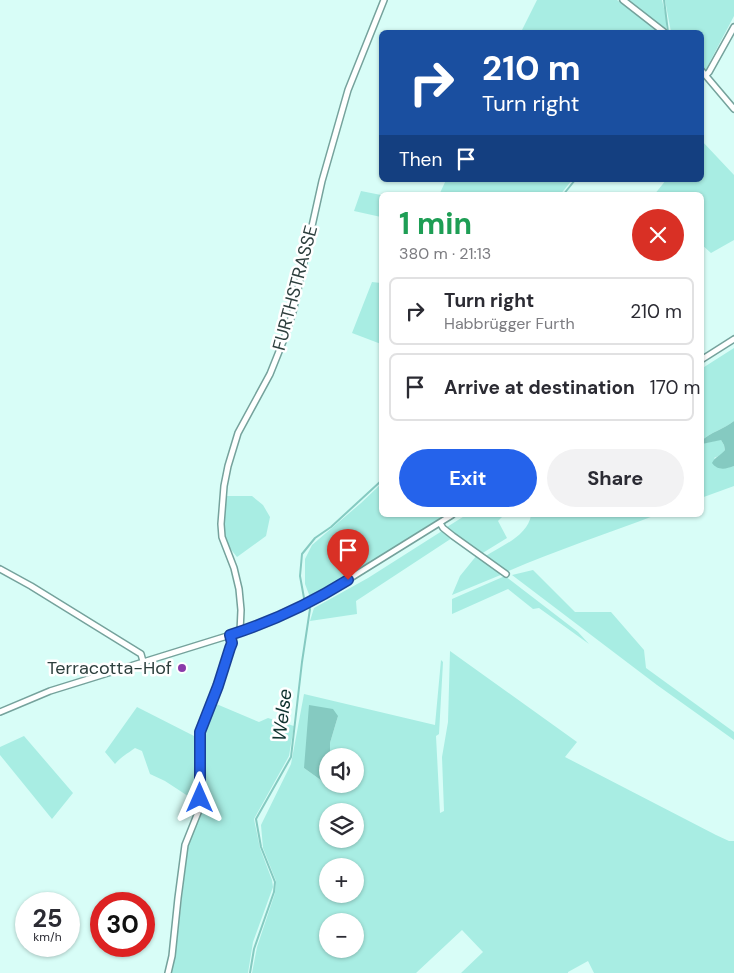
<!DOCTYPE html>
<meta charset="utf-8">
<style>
body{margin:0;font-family:"DM Sans",sans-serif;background:#f2f2f3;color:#2b2b33;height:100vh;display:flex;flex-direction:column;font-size:19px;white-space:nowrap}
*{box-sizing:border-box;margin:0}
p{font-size:16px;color:#7c7c81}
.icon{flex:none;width:28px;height:28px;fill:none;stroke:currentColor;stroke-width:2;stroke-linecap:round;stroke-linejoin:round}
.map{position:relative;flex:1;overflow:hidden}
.sheet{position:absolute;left:379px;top:192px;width:325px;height:325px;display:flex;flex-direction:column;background:#fff;border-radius:8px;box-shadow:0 1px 4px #0004}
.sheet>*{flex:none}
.banner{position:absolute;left:379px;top:30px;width:325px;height:152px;border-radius:8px;box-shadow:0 1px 4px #0004;background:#1a4fa0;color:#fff;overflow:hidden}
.fabs{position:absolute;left:319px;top:748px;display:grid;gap:10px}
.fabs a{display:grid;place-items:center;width:45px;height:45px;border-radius:50%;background:#fff;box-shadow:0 1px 4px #0004;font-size:25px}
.speed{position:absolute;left:15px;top:892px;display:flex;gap:10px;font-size:25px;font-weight:700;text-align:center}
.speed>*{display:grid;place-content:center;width:65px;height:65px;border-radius:50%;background:#fff;box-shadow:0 1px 4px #0004;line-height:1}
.speed small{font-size:12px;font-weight:400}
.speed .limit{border:8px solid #d22;background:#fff;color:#111}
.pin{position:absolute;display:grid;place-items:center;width:42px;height:42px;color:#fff;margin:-51px -21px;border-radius:50% 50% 50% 0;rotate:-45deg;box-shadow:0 0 5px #0007}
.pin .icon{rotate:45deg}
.me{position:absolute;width:55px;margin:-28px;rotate:0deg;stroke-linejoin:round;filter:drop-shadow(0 0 4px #0008)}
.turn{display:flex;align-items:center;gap:18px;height:105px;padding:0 20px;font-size:22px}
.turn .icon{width:65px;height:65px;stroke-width:2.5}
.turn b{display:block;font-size:35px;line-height:42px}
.then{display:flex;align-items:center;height:48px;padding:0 20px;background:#0003;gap:10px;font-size:19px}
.round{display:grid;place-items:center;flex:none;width:52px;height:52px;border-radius:26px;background:#f2f2f3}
.headline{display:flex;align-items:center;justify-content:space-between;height:85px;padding:0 20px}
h1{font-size:30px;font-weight:700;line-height:38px;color:#1e9e55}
.button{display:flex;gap:10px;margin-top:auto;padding:10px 20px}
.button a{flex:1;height:58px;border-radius:30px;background:#2563eb;color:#fff;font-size:20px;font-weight:700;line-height:58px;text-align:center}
.button a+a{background:#f2f2f3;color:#2b2b33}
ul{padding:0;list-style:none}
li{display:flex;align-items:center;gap:15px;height:68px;margin:0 10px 8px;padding:0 10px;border:2px solid #e1e1e2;border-radius:8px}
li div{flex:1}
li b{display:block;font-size:19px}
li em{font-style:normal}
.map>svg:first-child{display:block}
</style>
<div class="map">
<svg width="734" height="973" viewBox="0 0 734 973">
<rect width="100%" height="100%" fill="#d8fdf7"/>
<path fill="#a8ede3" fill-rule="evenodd" d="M537,0h80l43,32h-139z
M626,0h36l4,17v15z
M665,0h69v16l-29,55 -4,-5v-34h-30z
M701,140l33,35v65l-23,13 -10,-9v-49h-47l12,-15h35z
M446,180h126l-12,15h-144l24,-2z
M361,191l20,4v22l-27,-6z
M372,282l9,1v61l-29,-11z
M734,348v73c-10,8 -23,11 -33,20v-72z
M718,440h3l3,5 1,5 -4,5 -7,3 11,10 9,-2v20l-33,12v-54z
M381,484v31h64l-105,67 -30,15 -5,-13v-25l7,-14 49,-42z
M227,496h25l11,9 7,12 -4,19 -29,21 -13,-16 -3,-21z
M466,515h35l1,2 -4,4 9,17 -26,16 -28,-20 -6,-7z
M531,515h125c-50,19 -101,36 -150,57l-22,-15c17,-11 44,-21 47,-42z
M442,531l10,7 -96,63 1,13 -47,7 4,-13 54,-30z
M477,555l26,19 -51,21 8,-19z
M533,570l42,42h36l33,38 2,18 88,64v8l-77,-55 -145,-110z
M505,576l73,56 11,12 -50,-36 -6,1 -25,-20 -56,25v-15z
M450,651l127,91 -12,15 151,78 13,6h5v132h-140l-6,-12 -20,11v1h-107l22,-21 -21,-22 -46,43h-164l5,-26 18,-54 1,-12 -13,-33 -2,-23 30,-61 13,-70 131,31 6,-65 2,2 -4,72 -3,2 4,77 4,-2 -2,-54 6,-35zM338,716l-8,27v13h25v28h-26v2l-25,-18zM328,811h27v28h-27zM328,866h27v28h-27zM328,921h27v28h-27z
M214,703l45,19 9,-4 26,8 -5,30 -35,63 6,29 12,32 1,7 -20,55 -5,31h-77l4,-16 13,-112 13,-34v-80z
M137,707l59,30 -2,63 -29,-19 -15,-7 -8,-23 -7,-3c-8,6 -13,8 -20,16l-10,-12z
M24,736l49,57 -21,26 -52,-64v-8z"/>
<path fill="#85cac1" d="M734,421v45c-8,3 -16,5 -22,-3 3,-6 8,-7 13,-13l-1,-5 -3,-5 -19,4 -1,-3c10,-9 23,-12 33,-20z
M309,705l24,4 5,7 -8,27v13h-2v28h1v2l-25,-18z"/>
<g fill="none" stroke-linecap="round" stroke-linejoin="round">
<path stroke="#85cac1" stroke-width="2" d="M664,0l4,32
M563,195l12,-15
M250,973l4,-24 20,-57 1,-10 -14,-35 -5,-28 35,-62 11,-95 8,-53 -6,-11 -4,-22 2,-22 13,-16 16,-11 50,-46"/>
<g stroke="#75a29c" stroke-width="8">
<path id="minor" d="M623,0l41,32
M701,70l33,39
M706,75l3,-3 25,-45
M701,360l33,-21
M440,523l3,5 10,8 53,38
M0,569l31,17 110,68 3,11
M240,632l1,-22 -2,-21 -5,-21 -12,-31 -1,-13 3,-38 4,-20 10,-33 32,-59 14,-35 9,-27 29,-131 26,-91 36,-90
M0,712l50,-21 190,-59 41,-16 55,-29 116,-72
M168,973l4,-17 6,-58 7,-53 14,-35 1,-12v-66l18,-46 12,-38 2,-7 -2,-6"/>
</g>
<use href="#minor" stroke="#fff" stroke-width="5"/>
</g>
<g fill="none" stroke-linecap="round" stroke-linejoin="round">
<g stroke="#184099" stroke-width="12">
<path id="route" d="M200,798v-66l18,-46 12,-38 2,-5 -2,-8c41,-13 81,-32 118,-55"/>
</g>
<use href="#route" stroke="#2563eb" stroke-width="9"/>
</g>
<circle fill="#8a3aaa" stroke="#fff" stroke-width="2" cx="182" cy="668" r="5"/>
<g text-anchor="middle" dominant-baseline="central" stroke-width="5" stroke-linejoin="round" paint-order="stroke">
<g font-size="18" fill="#2d3f3d" stroke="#fff">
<text transform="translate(295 288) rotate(-75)">FURTHSTRASSE</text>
</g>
<g font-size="18" fill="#2d3f3d" stroke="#fff" text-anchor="end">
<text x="172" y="668">Terracotta-Hof</text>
</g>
<g font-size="19" font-style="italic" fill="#10332f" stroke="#fff">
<text transform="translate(282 715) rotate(-83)">Welse</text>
</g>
</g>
</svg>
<div class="fabs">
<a><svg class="icon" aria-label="sound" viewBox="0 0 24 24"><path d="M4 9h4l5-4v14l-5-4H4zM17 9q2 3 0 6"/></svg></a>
<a><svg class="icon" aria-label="layers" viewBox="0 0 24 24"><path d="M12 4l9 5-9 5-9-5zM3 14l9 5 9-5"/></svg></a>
<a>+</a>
<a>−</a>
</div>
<div class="speed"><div>25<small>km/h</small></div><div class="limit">30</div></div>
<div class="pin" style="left:348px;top:580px;background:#d93025"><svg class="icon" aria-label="arrive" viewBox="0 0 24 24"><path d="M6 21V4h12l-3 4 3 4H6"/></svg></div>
<svg class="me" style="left:200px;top:798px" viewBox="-20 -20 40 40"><path d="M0-17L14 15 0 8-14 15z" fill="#2563eb" stroke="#fff" stroke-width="4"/></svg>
<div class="banner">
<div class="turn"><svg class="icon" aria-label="right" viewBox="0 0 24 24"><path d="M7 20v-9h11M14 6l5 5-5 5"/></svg><div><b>210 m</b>Turn right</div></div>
<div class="then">Then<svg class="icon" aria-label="arrive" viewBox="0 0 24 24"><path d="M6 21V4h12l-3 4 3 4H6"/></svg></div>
</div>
<section class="sheet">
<div class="headline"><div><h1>1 min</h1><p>380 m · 21:13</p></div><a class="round" style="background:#d93025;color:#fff"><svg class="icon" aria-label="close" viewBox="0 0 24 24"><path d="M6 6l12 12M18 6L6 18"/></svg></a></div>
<ul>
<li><svg class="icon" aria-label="right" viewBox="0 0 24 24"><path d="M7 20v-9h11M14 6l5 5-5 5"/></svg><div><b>Turn right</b><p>Habbrügger Furth</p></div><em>210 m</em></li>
<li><svg class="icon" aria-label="arrive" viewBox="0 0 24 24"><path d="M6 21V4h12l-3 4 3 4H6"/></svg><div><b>Arrive at destination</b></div><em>170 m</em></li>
</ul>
<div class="button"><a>Exit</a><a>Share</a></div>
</section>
</div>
